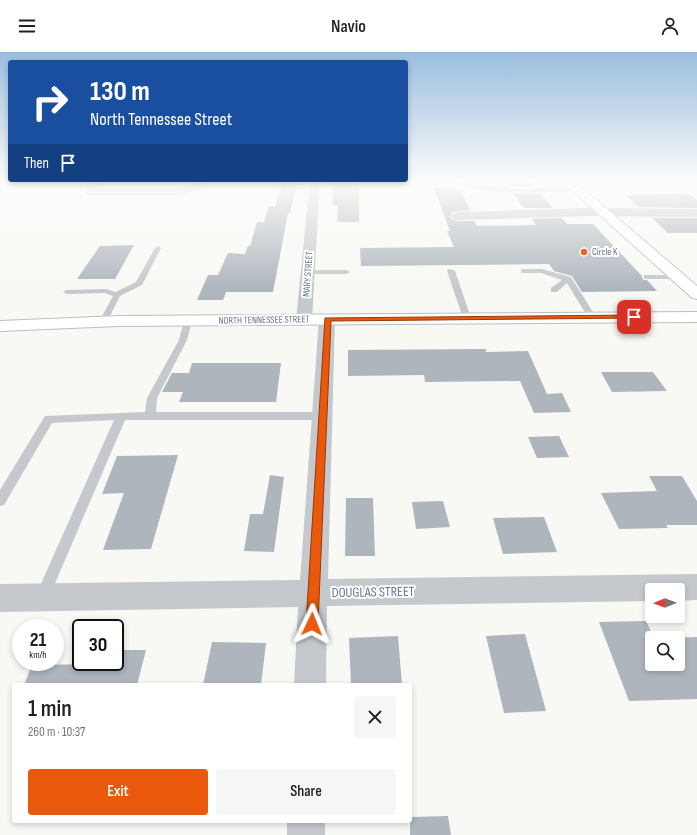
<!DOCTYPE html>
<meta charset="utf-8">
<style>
body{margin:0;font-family:"Sofia Sans Condensed",sans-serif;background:#f6f6f6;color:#202124;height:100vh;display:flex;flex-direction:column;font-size:15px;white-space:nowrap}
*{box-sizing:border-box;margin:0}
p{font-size:13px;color:#757577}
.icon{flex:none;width:22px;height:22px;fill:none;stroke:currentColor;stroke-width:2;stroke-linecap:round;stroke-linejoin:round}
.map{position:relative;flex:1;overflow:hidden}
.side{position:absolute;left:12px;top:631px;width:400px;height:140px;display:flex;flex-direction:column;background:#fff;border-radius:4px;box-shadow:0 2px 6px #0003}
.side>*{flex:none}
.hud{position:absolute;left:8px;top:8px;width:400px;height:122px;border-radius:4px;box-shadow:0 2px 6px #0003;background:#1a4fa0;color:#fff;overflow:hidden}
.needle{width:26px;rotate:269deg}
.fabs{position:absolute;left:645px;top:531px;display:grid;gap:8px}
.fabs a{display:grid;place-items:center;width:40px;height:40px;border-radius:4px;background:#fff;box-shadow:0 2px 6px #0003;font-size:20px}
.speed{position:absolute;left:12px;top:567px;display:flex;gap:8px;font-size:20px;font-weight:700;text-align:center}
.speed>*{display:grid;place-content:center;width:52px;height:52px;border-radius:50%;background:#fff;box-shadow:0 2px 6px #0003;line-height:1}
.speed small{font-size:10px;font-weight:400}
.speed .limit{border:2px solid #111;border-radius:6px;background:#fff;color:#111}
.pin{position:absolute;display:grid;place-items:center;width:34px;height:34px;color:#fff;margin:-17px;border-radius:8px;box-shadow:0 2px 6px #0006}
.me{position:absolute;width:44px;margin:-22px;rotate:2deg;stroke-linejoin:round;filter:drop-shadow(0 0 3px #0008)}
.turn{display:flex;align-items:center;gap:14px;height:84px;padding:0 16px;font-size:18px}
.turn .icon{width:52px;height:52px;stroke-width:2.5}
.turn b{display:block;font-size:28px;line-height:34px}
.then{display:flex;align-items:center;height:38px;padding:0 16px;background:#0003;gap:8px;font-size:15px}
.round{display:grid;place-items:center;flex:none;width:42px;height:42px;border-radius:4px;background:#f6f6f6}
.overview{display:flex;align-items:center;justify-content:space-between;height:68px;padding:0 16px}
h1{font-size:24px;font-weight:600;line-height:30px}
.action{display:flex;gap:8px;margin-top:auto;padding:8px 16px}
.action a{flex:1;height:46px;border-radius:4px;background:#ea580c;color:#fff;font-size:16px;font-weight:600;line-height:46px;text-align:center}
.action a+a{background:#f6f6f6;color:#202124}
header{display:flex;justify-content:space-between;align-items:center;height:52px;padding:0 16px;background:#fff;font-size:18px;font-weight:600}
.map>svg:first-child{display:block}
</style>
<header><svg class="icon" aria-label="menu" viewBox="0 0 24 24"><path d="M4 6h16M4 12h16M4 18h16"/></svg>Navio<svg class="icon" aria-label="person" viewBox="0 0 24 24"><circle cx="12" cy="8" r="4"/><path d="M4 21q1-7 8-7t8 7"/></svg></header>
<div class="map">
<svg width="697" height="783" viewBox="0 0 697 783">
<rect width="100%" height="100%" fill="#f8f8f5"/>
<path fill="#aeb5bc" d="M283,128h15l-8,33h-2l-15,79h-47l-3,8h-26l11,-25h10l10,-22 17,1 3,-8h2l7,-24h7l5,-16 6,1z
M332,128h21v5h6v37h-22l1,-17h-5z
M504,128h24l6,7 -26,-1z
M434,136h22l2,3h3l9,19 -18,2 -2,5 3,3 4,1h18l2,5 59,-1 -4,-6 30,-1 5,6h26l49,52 1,4h4l10,11 -75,1 -10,-16 -18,-5 -5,-7 -188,2 -1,-18 94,-1 -7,-16h3z
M513,141l27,1 13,14h-29z
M689,142l8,6v8l-58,-1 -13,-12z
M652,166h45v15h-29z
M134,193l-19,34h-38l23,-33z
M486,297v3l42,-1 19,43 15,-1 9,19 -37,1 -14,-32 -95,1 -1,-7 -76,1v-26z
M192,311h89l-5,39h-97l4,-10h-21l10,-19h17z
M601,320h52l14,19 -55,1z
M559,384l10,21 -32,1 -9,-21z
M178,403l-27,94 -48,1 21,-57 -22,1 15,-38z
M270,423l14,2 -10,75 -30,-1 6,-37h13z
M649,424h33l15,25v24h-31l2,3 -49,1 -18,-36 56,-2z
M346,446h27l2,58h-30z
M443,449l7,26 -34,2 -4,-27z
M544,465l13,35 -54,2 -10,-36z
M646,569l8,17h-2v26h26v-26h-3l22,-1v62l-68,2 -30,-79z
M525,582l21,77 -42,2 -18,-77z
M398,584l4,49h-51l-2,-47z
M212,590l54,1 -5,42h-58z
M115,598h31l-9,35h-113l8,-20 65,-1v-2h18z
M448,764l3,19h-41v-18z"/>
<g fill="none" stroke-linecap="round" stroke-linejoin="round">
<g stroke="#babec3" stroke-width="2">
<path id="secondary" d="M561,128h12l124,106v13l-6,-2z
M697,260v10l-578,4 -119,5v-10l119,-5z"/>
</g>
<path fill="#c5c8cc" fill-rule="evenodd" d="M452,128h6l5,3 57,6 56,-2 3,2 -3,2c-27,1 -105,5 -124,-11z
M158,194l3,2 -19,37 -22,11 -14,28h-6l-1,-2 14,-26 -8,-3 -38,1 -4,-2 4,-2 39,-1 10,3 20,-10 19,-34z
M448,217h3l4,2 16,47 -1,2h-6l-1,-2 -16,-47z
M521,217h21l29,8 25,40 -4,3 -3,-1 -22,-36 -10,9h-6v-4l11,-8 -21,-7h-20z
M305,218h41l4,2 -4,2h-38l-4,-2z
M644,223h34l4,2 -4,2h-34z
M188,266l4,3 -5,19 -30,58 -1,14h166l4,1 1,3 -1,3 -4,1h-197l-78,182 -5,2 -5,-2 -2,-5 79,-177 -62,3 -48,82 -4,1v-16l45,-74 100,-4 2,-14 32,-58 5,-19z"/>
<path fill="#c5c8cc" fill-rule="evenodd" d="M96,128h12l-10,9h79c14,-2 20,-9 34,-9l-11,10 -19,5h-94l-2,-2 4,-7z
M310,128h10l-8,140 -2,4 -6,1 -6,-1 -2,-4z
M588,156l109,1v8l-109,-1 -131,4 -4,-1 -2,-3 2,-3 4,-1z
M327,262l6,1 2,4 -7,260 369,-5v26l-19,1v-11h-26v11l-325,5 -1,79h-32l4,-78 -298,5v-28l300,-4 19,-261 2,-4z
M287,769h38v14h-38z"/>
<use href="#secondary" fill="#fff" fill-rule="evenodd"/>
</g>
<linearGradient id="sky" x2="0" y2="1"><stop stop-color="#99bdde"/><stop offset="0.54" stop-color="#fcfcfa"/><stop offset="1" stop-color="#fcfcfa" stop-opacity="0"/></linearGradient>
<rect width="697" height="238" fill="url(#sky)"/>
<path fill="#ea580c" stroke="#983908" d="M634,263l3,1v2l-306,3 -13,303 -2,4 -4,2 -4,-2 -2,-4 19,-306z"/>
<circle fill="#e96623" stroke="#fff" stroke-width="1.5" cx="584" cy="200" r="4"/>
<g text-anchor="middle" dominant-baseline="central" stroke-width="4" stroke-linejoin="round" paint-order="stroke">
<g font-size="10" fill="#667587" stroke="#fff" text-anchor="start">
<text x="592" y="200">Circle K</text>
</g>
<g font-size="10" fill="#667587" stroke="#fff">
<text transform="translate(308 222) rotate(-86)">MARY STREET</text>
<text transform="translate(264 268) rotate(-1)">NORTH TENNESSEE STREET</text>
</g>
<g font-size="14" fill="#667587" stroke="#fff">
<text transform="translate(373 540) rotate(-1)">DOUGLAS STREET</text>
</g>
</g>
</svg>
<div class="fabs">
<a><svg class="needle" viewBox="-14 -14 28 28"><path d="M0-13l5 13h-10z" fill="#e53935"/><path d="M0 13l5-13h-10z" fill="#757577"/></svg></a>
<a><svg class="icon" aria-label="search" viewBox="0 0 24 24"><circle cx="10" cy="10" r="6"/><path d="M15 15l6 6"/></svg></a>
</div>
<div class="speed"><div>21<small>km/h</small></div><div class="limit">30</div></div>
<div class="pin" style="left:634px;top:265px;background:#d93025"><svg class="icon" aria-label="arrive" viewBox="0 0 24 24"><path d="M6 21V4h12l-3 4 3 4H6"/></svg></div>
<svg class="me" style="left:312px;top:572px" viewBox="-20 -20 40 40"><path d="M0-17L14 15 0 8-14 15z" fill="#ea580c" stroke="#fff" stroke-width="4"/></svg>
<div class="hud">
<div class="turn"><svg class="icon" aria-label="right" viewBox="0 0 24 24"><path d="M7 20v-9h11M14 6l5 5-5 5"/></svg><div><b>130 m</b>North Tennessee Street</div></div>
<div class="then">Then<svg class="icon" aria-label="arrive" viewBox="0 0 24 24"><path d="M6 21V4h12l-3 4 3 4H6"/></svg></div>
</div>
<section class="side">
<div class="overview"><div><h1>1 min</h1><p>260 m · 10:37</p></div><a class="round"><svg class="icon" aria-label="close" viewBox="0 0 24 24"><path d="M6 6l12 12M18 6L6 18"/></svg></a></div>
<div class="action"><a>Exit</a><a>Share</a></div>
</section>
</div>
